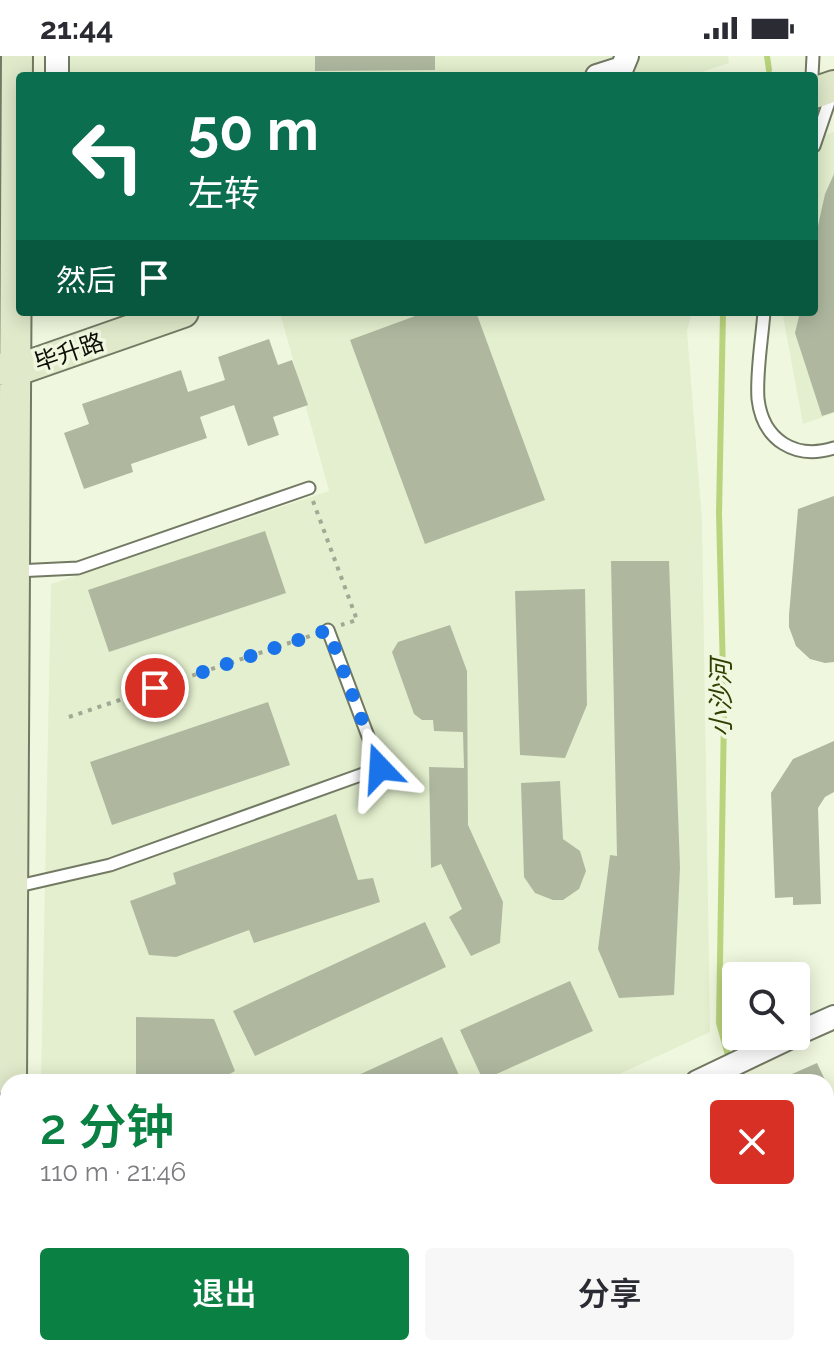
<!DOCTYPE html>
<html lang="zh">
<meta charset="utf-8">
<style>
body{margin:0;font-family:Raleway,"Noto Sans SC",sans-serif;background:#f7f7f7;color:#2b2b33;height:100vh;display:flex;flex-direction:column;font-size:30px;white-space:nowrap}
*{box-sizing:border-box;margin:0}
p{font-size:26px;color:#7c7c81}
.icon{flex:none;width:44px;height:44px;fill:none;stroke:currentColor;stroke-width:2;stroke-linecap:round;stroke-linejoin:round}
.map{position:relative;flex:1;overflow:hidden}
.side{position:absolute;left:0px;top:1018px;width:834px;height:282px;display:flex;flex-direction:column;background:#fff;border-radius:24px 24px 0 0;box-shadow:0 4px 20px #0003}
.side>*{flex:none}
.top-card{position:absolute;left:16px;top:16px;width:802px;height:244px;border-radius:8px;box-shadow:0 4px 20px #0003;background:#0b6e4f;color:#fff;overflow:hidden}
.buttons{position:absolute;left:722px;top:906px;display:grid;gap:16px}
.buttons a{display:grid;place-items:center;width:88px;height:88px;border-radius:8px;background:#fff;box-shadow:0 4px 20px #0003;font-size:40px}
.pin{position:absolute;display:grid;place-items:center;width:68px;height:68px;color:#fff;margin:-34px;border:4px solid #fff;border-radius:50%;box-shadow:0 2px 8px #0007}
.me{position:absolute;width:88px;margin:-44px;rotate:340deg;stroke-linejoin:round;filter:drop-shadow(0 0 6px #0008)}
.turn{display:flex;align-items:center;gap:28px;height:168px;padding:0 40px;font-size:36px}
.turn .icon{width:104px;height:104px;stroke-width:2.5}
.turn b{display:block;font-size:56px;line-height:68px}
.then{display:flex;align-items:center;height:76px;padding:0 40px;background:#0003;gap:16px;font-size:30px}
.round{display:grid;place-items:center;flex:none;width:84px;height:84px;border-radius:8px;background:#f7f7f7}
.head{display:flex;align-items:center;justify-content:space-between;height:136px;padding:0 40px}
h1{font-size:48px;font-weight:600;line-height:60px;color:#0b8043}
.button{display:flex;gap:16px;margin-top:auto;padding:16px 40px}
.button a{flex:1;height:92px;border-radius:8px;background:#0b8043;color:#fff;font-size:32px;font-weight:600;line-height:92px;text-align:center}
.button a+a{background:#f7f7f7;color:#2b2b33}
.status{display:flex;justify-content:space-between;align-items:center;height:56px;padding:0 40px;background:#fff;direction:ltr}
.status svg{height:22px;fill:currentColor}
.map>svg:first-child{display:block}
</style>
<div class="status"><b>21:44</b><svg viewBox="0 0 49 12"><path d="M0 12V9h3v3zM5 12V6h3v6zM10 12V3h3v9zM15 12V0h3v12zM26 1h20v11H26zM47 4h2v5h-2z"/></svg></div>
<div class="map">
<svg width="834" height="1299" viewBox="0 0 834 1299">
<rect width="100%" height="100%" fill="#eff8de"/>
<path fill="#e3efce" d="M45,0h683l1,7 -39,13h-645z
M834,76v281l-31,11 -20,-108v-4h31v-173z
M293,256h399l-5,19 15,189 8,512 -108,50h-561l10,-498 278,-93 -48,-175z"/>
<path fill="#dcedba" d="M188,1292h104v7h-120z"/>
<g fill="none" stroke-linecap="round" stroke-linejoin="round">
<path stroke="#bad47e" stroke-width="6" d="M767,0l2,14
M723,256l-4,201 5,201 -5,309 10,36
M826,1196l8,13"/>
</g>
<path fill="#afb89f" d="M315,0h120v14l-120,1z
M834,118v238l-12,4 -27,-83 5,-21h14v-68l11,-50z
M426,256h50l69,188 -120,44 -75,-204z
M269,283l9,26 14,-5 16,45 -35,12 6,18 -31,11 -14,-41 -34,12 7,21 -76,26 2,8 -49,17 -20,-56 25,-9 -7,-20 99,-34 7,22 37,-12 -7,-23z
M834,440v166l-9,1 -15,-4 -14,-13 -7,-19v-12l9,-106z
M265,475l21,62 -177,59 -21,-62z
M611,505h58l11,307 -6,127 -55,3 -21,-49 12,-94 7,1z
M585,533l2,116 -22,53 -45,-3 -5,-164z
M450,569l17,46 1,154 35,77 -3,41 -29,13 -22,-39 13,-8 -21,-45 -10,4 -2,-101 35,1 -1,-36 -29,-1 -1,-11h-11l-8,-6 -22,-62 6,-10z
M268,646l22,63 -178,60 -22,-63z
M834,685v51l-9,5 -7,11 3,96 -28,1v-8l-18,1 -4,-105 22,-34z
M560,725l3,58 17,12 6,20 -7,18 -16,11h-10l-18,-7 -11,-16 -3,-94z
M336,758l22,66 15,-2 7,24 -126,41 -5,-13 -73,27 -27,-2 -19,-54 46,-17 -3,-11z
M425,866l21,45 -191,89 -22,-45z
M570,925l23,50 -110,49 -23,-50z
M136,961l78,2 21,52 -19,11h-80z
M442,981l20,45h-119z
M817,1007l9,19h-52z
M540,1292h96l1,7h-97z
M730,1292h68l1,7h-68z"/>
<g fill="none" stroke-linecap="round" stroke-linejoin="round">
<g stroke="#727a63" stroke-width="15">
<path id="lane" d="M812,20l1,-20
M814,90l19,-56
M764,256c-2,27 -8,61 -6,87 5,42 38,61 76,49
M16,515l62,-3 231,-80
M14,831l96,-22 270,-97 -52,-138"/>
</g>
<g stroke="#727a63" stroke-width="26">
<path id="street" d="M57,20v-20
M597,20l25,-8 5,-12
M796,978l38,-17
M697,1026l96,-46
M692,1292l1,7
M89,1299l16,-7"/>
</g>
<g stroke="#727a63" stroke-width="34">
<path id="secondary" d="M814,37l20,-7
M0,313l17,1 166,-58
M11,1026l6,-1026
M6,1299l2,-133"/>
</g>
<path stroke="#a1a894" stroke-width="4" stroke-dasharray="4 6" stroke-linecap="butt" d="M313,445l44,119 -16,5
M69,661l244,-82"/>
<use href="#lane" stroke="#fff" stroke-width="11"/>
<use href="#street" stroke="#fff" stroke-width="22"/>
<use href="#secondary" stroke="#e0e9ca" stroke-width="30"/>
</g>
<g fill="none" stroke-linecap="round" stroke-linejoin="round">
<path stroke="#1a73e8" stroke-width="14" stroke-dasharray="0 25.2" d="M155,632l173,-58 52,138"/>
</g>
<g text-anchor="middle" dominant-baseline="central" stroke-width="7" stroke-linejoin="round" paint-order="stroke">
<g font-size="24" fill="#0c0f07" stroke="#eff8de">
<text transform="translate(69 296) rotate(-19)">毕升路</text>
</g>
<g font-size="26" font-style="italic" fill="#314000" stroke="#eff8de">
<text transform="translate(721 642) rotate(-90)">小沙河</text>
</g>
</g>
</svg>
<div class="buttons">
<a><svg class="icon" aria-label="search" viewBox="0 0 24 24"><circle cx="10" cy="10" r="6"/><path d="M15 15l6 6"/></svg></a>
</div>
<div class="pin" style="left:155px;top:632px;background:#d93025"><svg class="icon" aria-label="arrive" viewBox="0 0 24 24"><path d="M6 21V4h12l-3 4 3 4H6"/></svg></div>
<svg class="me" style="left:380px;top:712px" viewBox="-20 -20 40 40"><path d="M0-17L14 15 0 8-14 15z" fill="#1a73e8" stroke="#fff" stroke-width="4"/></svg>
<div class="top-card">
<div class="turn"><svg class="icon" aria-label="left" viewBox="0 0 24 24"><path d="M17 20v-9H6M10 6l-5 5 5 5"/></svg><div><b>50 m</b>左转</div></div>
<div class="then">然后<svg class="icon" aria-label="arrive" viewBox="0 0 24 24"><path d="M6 21V4h12l-3 4 3 4H6"/></svg></div>
</div>
<section class="side">
<div class="head"><div><h1>2 分钟</h1><p>110 m · 21:46</p></div><a class="round" style="background:#d93025;color:#fff"><svg class="icon" aria-label="close" viewBox="0 0 24 24"><path d="M6 6l12 12M18 6L6 18"/></svg></a></div>
<div class="button"><a>退出</a><a>分享</a></div>
</section>
</div>
